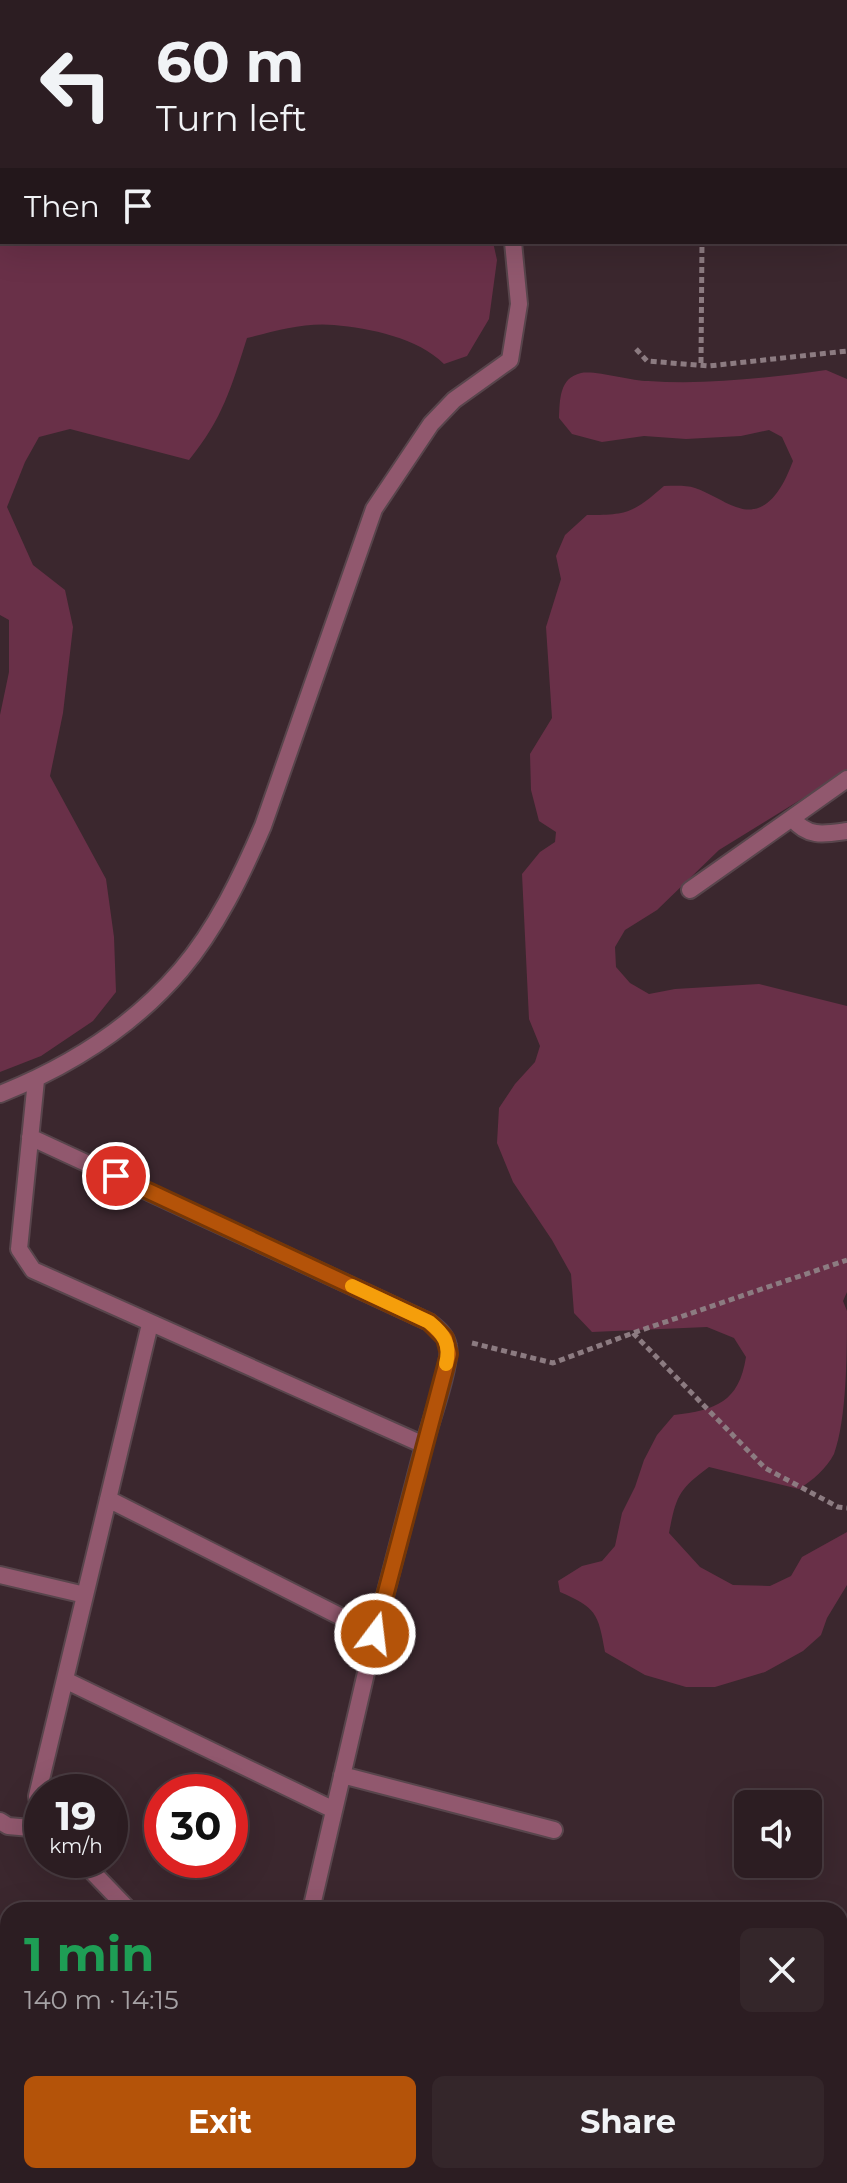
<!DOCTYPE html>
<meta charset="utf-8">
<style>
body{margin:0;font-family:Montserrat,sans-serif;background:#34262a;color:#f1f3f6;height:100vh;display:flex;flex-direction:column;font-size:30px;white-space:nowrap}
*{box-sizing:border-box;margin:0}
p{font-size:26px;color:#a6a2a5}
.icon{flex:none;width:44px;height:44px;fill:none;stroke:currentColor;stroke-width:2;stroke-linecap:round;stroke-linejoin:round}
.map{position:relative;flex:1;overflow:hidden}
.details{position:absolute;left:0px;top:1902px;width:848px;height:282px;display:flex;flex-direction:column;background:#2c1d22;border-radius:24px 24px 0 0;box-shadow:0 8px 32px #0002,0 0 0 2px #483b40}
.details>*{flex:none}
.guide{position:absolute;left:0px;top:0px;width:848px;height:244px;box-shadow:0 8px 32px #0002,0 0 0 2px #483b40;background:#2c1d22;color:#f1f3f6;overflow:hidden}
.fabs{position:absolute;left:734px;top:1790px;display:grid;gap:16px}
.fabs a{display:grid;place-items:center;width:88px;height:88px;border-radius:12px;background:#2c1d22;box-shadow:0 8px 32px #0002,0 0 0 2px #483b40;font-size:40px}
.speed{position:absolute;left:24px;top:1774px;display:flex;gap:16px;font-size:40px;font-weight:700;text-align:center}
.speed>*{display:grid;place-content:center;width:104px;height:104px;border-radius:50%;background:#2c1d22;box-shadow:0 8px 32px #0002,0 0 0 2px #483b40;line-height:1}
.speed small{font-size:20px;font-weight:400}
.speed .limit{border:12px solid #d22;background:#fff;color:#111}
.pin{position:absolute;display:grid;place-items:center;width:68px;height:68px;color:#fff;margin:-34px;border:4px solid #fff;border-radius:50%;box-shadow:0 2px 8px #0007}
.me{position:absolute;width:88px;margin:-44px;rotate:15deg;stroke-linejoin:round;filter:drop-shadow(0 0 6px #0008)}
.turn{display:flex;align-items:center;gap:28px;height:168px;padding:0 24px;font-size:36px}
.turn .icon{width:104px;height:104px;stroke-width:2.5}
.turn b{display:block;font-size:56px;line-height:68px}
.then{display:flex;align-items:center;height:76px;padding:0 24px;background:#0003;gap:16px;font-size:30px}
.round{display:grid;place-items:center;flex:none;width:84px;height:84px;border-radius:12px;background:#34262a}
.headline{display:flex;align-items:center;justify-content:space-between;height:136px;padding:0 24px}
h1{font-size:48px;font-weight:700;line-height:60px;color:#1e9e55}
.primary-button{display:flex;gap:16px;margin-top:auto;padding:16px 24px}
.primary-button a{flex:1;height:92px;border-radius:12px;background:#b45309;color:#fff;font-size:32px;font-weight:700;line-height:92px;text-align:center}
.primary-button a+a{background:#34262a;color:#f1f3f6}
.map>svg:first-child{display:block}
</style>
<div class="map">
<svg width="847" height="2183" viewBox="0 0 847 2183">
<rect width="100%" height="100%" fill="#3b272e"/>
<path fill="#693048" d="M0,0l122,2h-120v240h491l4,18 -8,59 -22,37 -23,8c-26,-26 -74,-36 -110,-39 -28,-3 -60,6 -87,13 -16,50 -24,80 -58,122l-119,-31 -31,8 -14,25 -18,45 26,58 32,25 8,37 -10,86 -13,63 56,103 8,58 2,55 -23,29 -52,35 -41,16v-357l9,-43v-52l-9,-5z
M826,370l21,9v392l-128,79 -62,60 -32,20 -10,17 1,20 14,16 19,11 26,-5 84,-5 88,22v286l-4,9 4,10c0,40 0,108 -13,143 -8,15 -21,26 -35,35l-90,-22c-30,22 -33,29 -40,66l31,34 33,18 37,1 21,-10 11,-19 45,-25v53l-20,33 -6,17 -18,16 -38,21 -50,15h-29l-41,-12 -40,-23c-7,-40 -9,-44 -45,-60l-2,-11 24,-15 20,-5 13,-15 7,-33 13,-26 9,-27 13,-25 17,-20c42,-5 65,-13 72,-58l-12,-19 -27,-11 -115,5 -18,-19 -3,-39 -19,-34 -39,-58 -16,-39 2,-35 16,-24 20,-22 5,-16 -11,-27 -7,-145 18,-22 15,-10 1,-10 -17,-11 -8,-31 -1,-36 22,-36 -6,-91 15,-48 -5,-23 9,-21 22,-20c41,0 46,-2 77,-29 10,0 22,-1 31,2 15,5 27,14 41,19 32,12 48,-22 57,-46l-11,-24 -13,-7 -28,6 -55,3 -42,-3 -42,6 -30,-8 -13,-16c1,-18 0,-40 22,-45 14,-3 50,8 67,8 59,4 119,-3 178,-11z"/>
<g fill="none" stroke-linecap="round" stroke-linejoin="round">
<g stroke="#58454c" stroke-width="20">
<path id="street" d="M496,2l1,-2
M793,819c15,19 32,15 54,12
M690,890l157,-111
M36,1080l-17,169 14,21 391,175 -49,189 -64,276
M0,1094c68,-27 133,-68 181,-124 35,-41 61,-95 82,-144l111,-317 57,-85 23,-24 56,-40 9,-56 -6,-62
M30,1137l399,185c9,7 17,13 19,24 4,17 -19,80 -24,99
M108,1499l267,135
M0,1575l85,20
M65,1680l269,130
M342,1775l212,55
M0,1821l8,5 34,3
M42,1826l-5,-30 113,-472
M81,1860l48,50
M840,2112l7,2
M363,2176l4,7
M472,2176l3,7
M696,2176l9,2 1,5
M321,2183l6,-7
M390,2183l9,-7"/>
</g>
<path stroke="#8c7b81" stroke-width="5" stroke-dasharray="6 4" stroke-linecap="butt" d="M846,62h1
M636,349l11,12 62,5 138,-15
M701,363l1,-121
M633,1333l132,135 73,39 9,1
M472,1343l81,20 80,-30 214,-73"/>
<use href="#street" stroke="#91586e" stroke-width="16"/>
</g>
<g fill="none" stroke-linecap="round" stroke-linejoin="round">
<g stroke="#753606" stroke-width="20">
<path id="route" d="M116,1176l313,146 16,16 4,16 -74,280"/>
</g>
<use href="#route" stroke="#b45309" stroke-width="14"/>
<path stroke="#f59e0b" stroke-width="14" d="M352,1286l77,36c15,12 22,22 17,42"/>
</g>
</svg>
<div class="fabs">
<a><svg class="icon" aria-label="sound" viewBox="0 0 24 24"><path d="M4 9h4l5-4v14l-5-4H4zM17 9q2 3 0 6"/></svg></a>
</div>
<div class="speed"><div>19<small>km/h</small></div><div class="limit">30</div></div>
<div class="pin" style="left:116px;top:1176px;background:#d93025"><svg class="icon" aria-label="arrive" viewBox="0 0 24 24"><path d="M6 21V4h12l-3 4 3 4H6"/></svg></div>
<svg class="me" style="left:375px;top:1634px" viewBox="-20 -20 40 40"><circle r="17" fill="#b45309" stroke="#fff" stroke-width="3"/><path d="M0-11L8 9 0 5-8 9z" fill="#fff"/></svg>
<div class="guide">
<div class="turn"><svg class="icon" aria-label="left" viewBox="0 0 24 24"><path d="M17 20v-9H6M10 6l-5 5 5 5"/></svg><div><b>60 m</b>Turn left</div></div>
<div class="then">Then<svg class="icon" aria-label="arrive" viewBox="0 0 24 24"><path d="M6 21V4h12l-3 4 3 4H6"/></svg></div>
</div>
<section class="details">
<div class="headline"><div><h1>1 min</h1><p>140 m · 14:15</p></div><a class="round"><svg class="icon" aria-label="close" viewBox="0 0 24 24"><path d="M6 6l12 12M18 6L6 18"/></svg></a></div>
<div class="primary-button"><a>Exit</a><a>Share</a></div>
</section>
</div>
